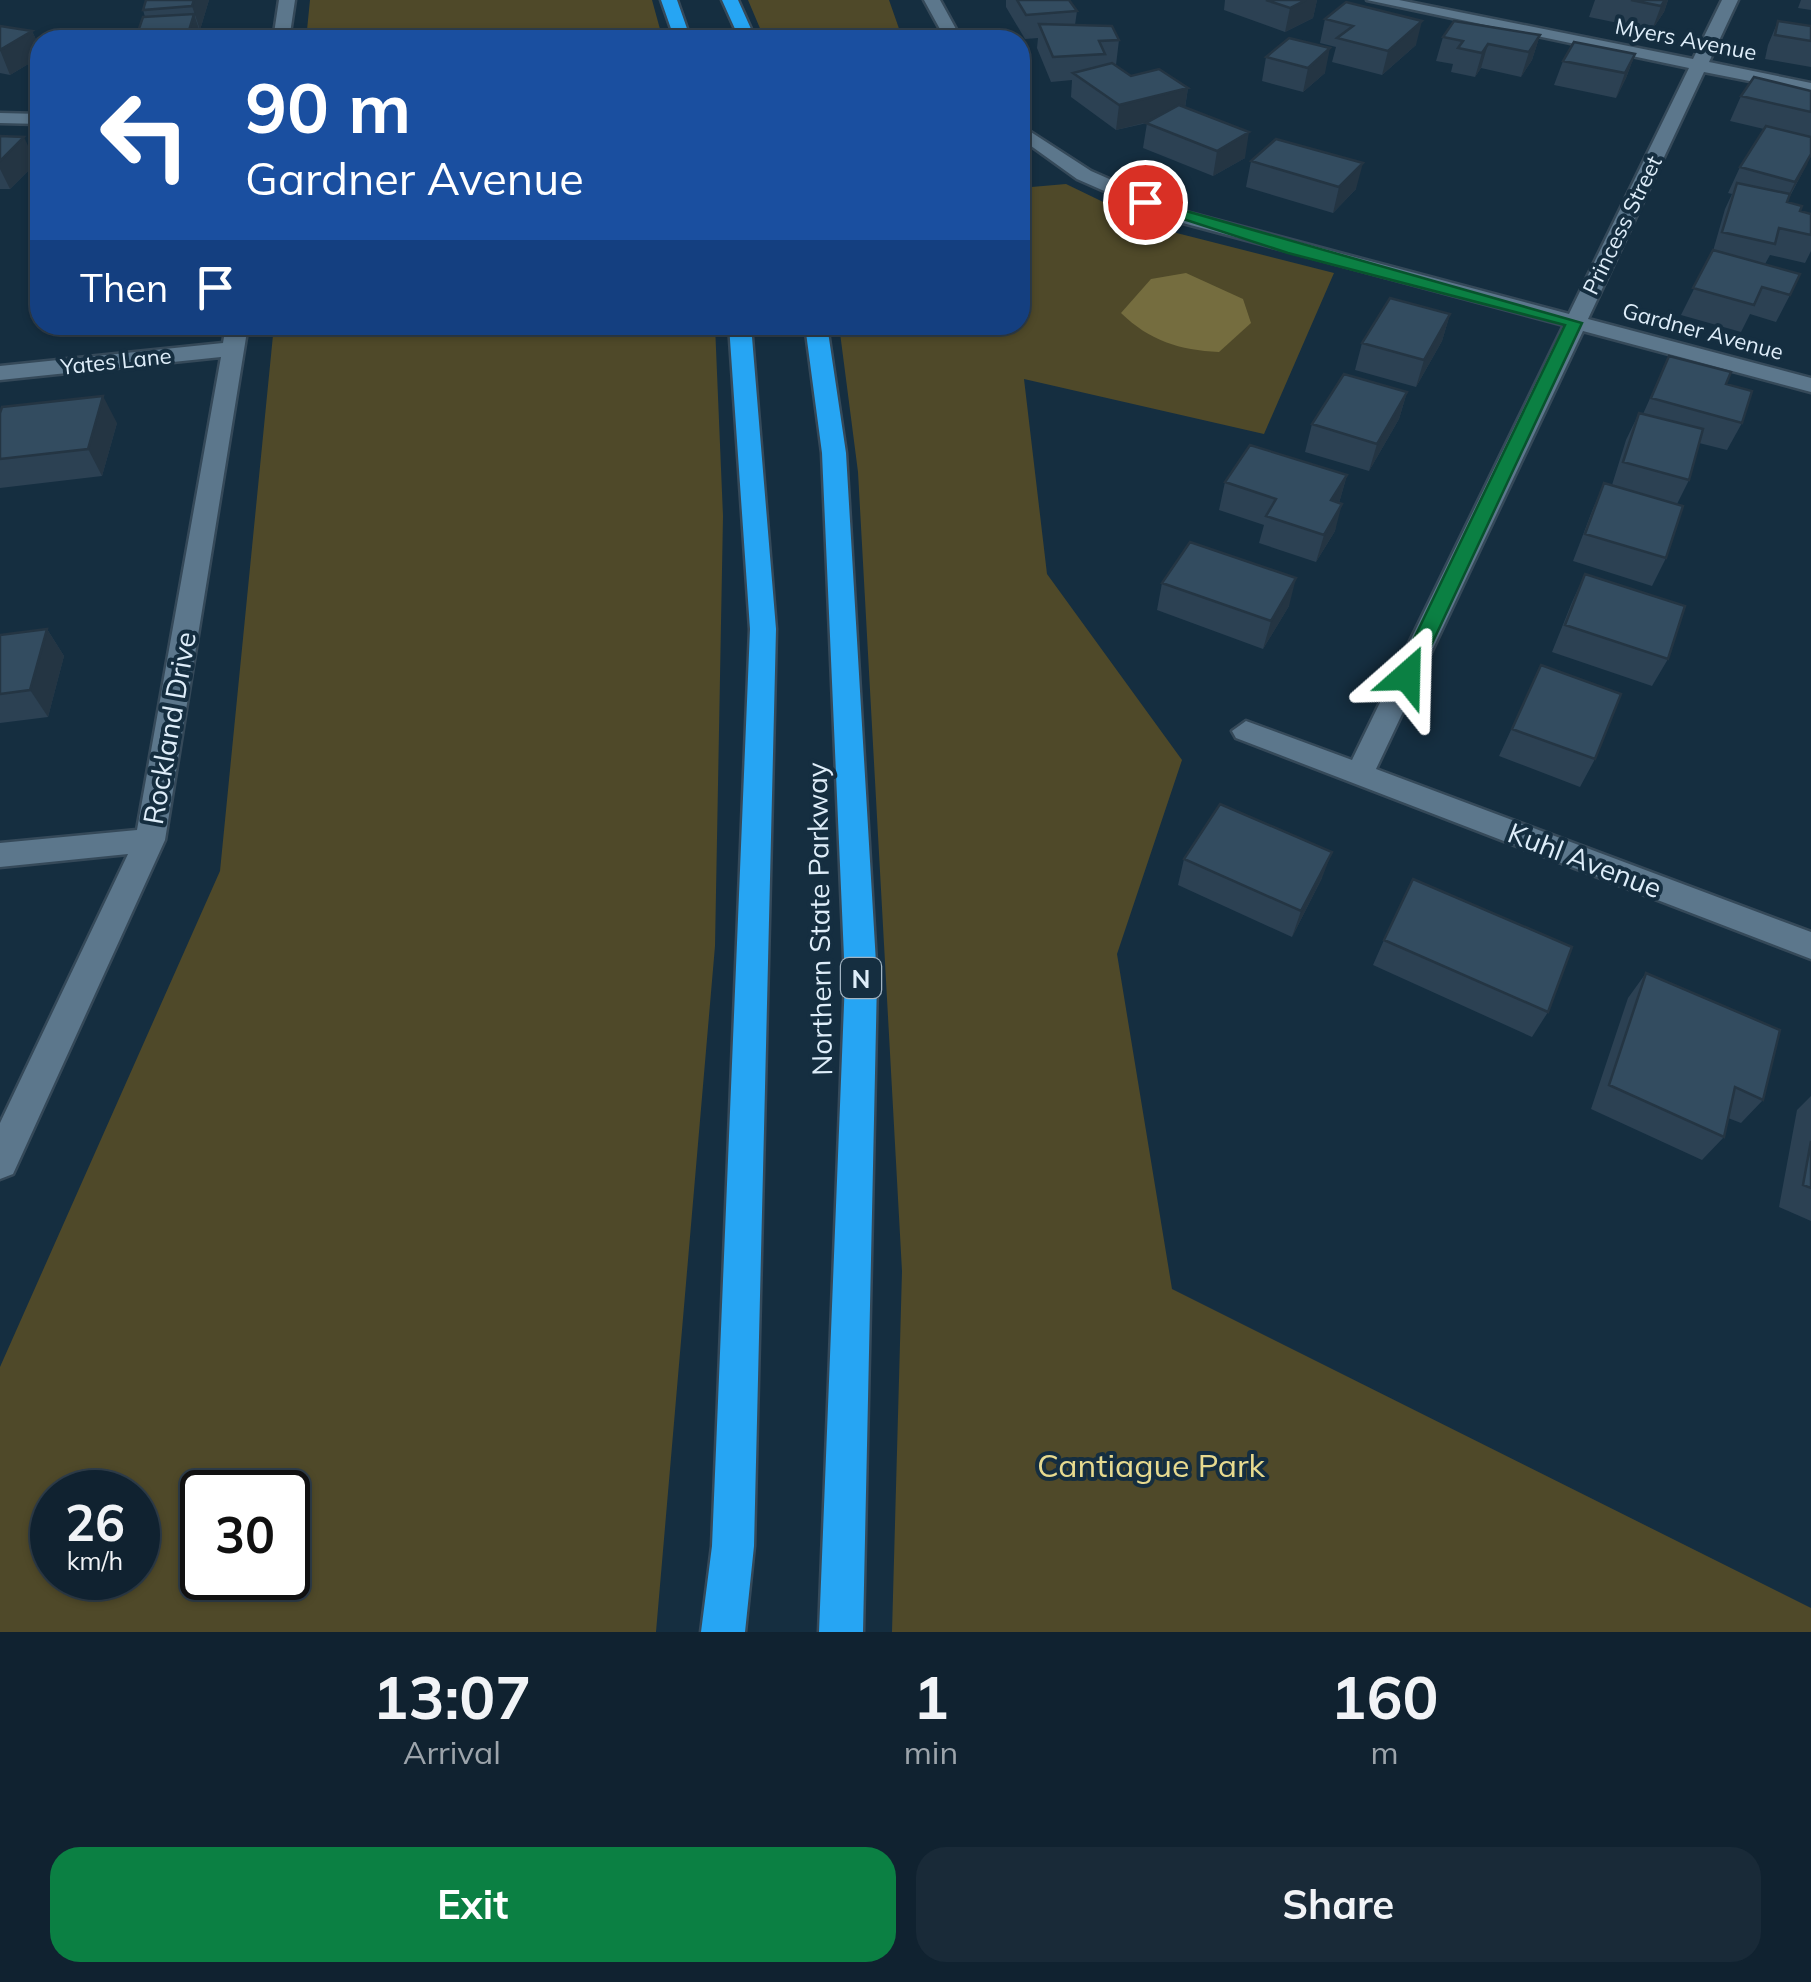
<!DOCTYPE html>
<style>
body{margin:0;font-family:Mulish,sans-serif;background:#192a38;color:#f1f3f6;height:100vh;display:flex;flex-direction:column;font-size:38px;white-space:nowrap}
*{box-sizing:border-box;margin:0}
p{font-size:32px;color:#9ca4ab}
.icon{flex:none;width:55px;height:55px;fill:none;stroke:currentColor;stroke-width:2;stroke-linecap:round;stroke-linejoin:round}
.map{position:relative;height:1632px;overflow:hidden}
.details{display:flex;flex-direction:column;background:#102230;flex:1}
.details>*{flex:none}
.guide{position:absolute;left:30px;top:30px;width:1000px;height:305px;border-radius:30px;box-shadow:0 2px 8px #0004,0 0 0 2px #303f4c;background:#1a4fa0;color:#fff;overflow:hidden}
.speed{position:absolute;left:30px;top:1470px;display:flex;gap:20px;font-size:50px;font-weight:700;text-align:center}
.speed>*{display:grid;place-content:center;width:130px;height:130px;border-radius:50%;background:#102230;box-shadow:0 2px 8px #0004,0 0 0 2px #303f4c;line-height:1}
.speed small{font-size:25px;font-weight:400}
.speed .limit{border:5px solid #111;border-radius:15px;background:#fff;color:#111}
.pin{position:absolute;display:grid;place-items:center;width:85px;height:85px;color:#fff;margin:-42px;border:5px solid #fff;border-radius:50%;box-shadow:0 2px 10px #0007}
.me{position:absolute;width:110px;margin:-55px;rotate:25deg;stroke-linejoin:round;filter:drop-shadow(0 0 8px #0008)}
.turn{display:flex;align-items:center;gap:35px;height:210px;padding:0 50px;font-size:45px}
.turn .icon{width:130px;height:130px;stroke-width:2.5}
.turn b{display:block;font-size:70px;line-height:85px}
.then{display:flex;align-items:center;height:95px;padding:0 50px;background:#0003;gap:20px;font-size:38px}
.eta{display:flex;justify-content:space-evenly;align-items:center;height:170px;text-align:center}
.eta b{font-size:60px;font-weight:700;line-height:70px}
.action{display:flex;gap:20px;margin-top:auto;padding:20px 50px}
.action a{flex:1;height:115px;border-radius:30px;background:#0b8043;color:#fff;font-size:40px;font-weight:700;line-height:115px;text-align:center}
.action a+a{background:#192a38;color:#f1f3f6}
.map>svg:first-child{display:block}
</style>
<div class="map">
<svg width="1811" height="1632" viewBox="0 0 1811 1632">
<rect width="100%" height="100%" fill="#152e40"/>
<path fill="#4f4929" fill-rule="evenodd" d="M310,0h342l11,40h-357z
M748,0h141l14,40h-138z
M1066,184l91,44 177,45 -70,161 -240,-55 23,195 135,186 -65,194 55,335 639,319v24h-919l10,-361 -44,-799 -19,-147h181v-137z
M274,325h441l8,191 -8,430 -59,686h-656v-265l220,-496zM52,1492h86v86h-86zM202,1492h86v86h-86z"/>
<path fill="#756d3f" d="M1186,273l57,26 8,24 -32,29c-40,-2 -69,-11 -98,-39l30,-34z"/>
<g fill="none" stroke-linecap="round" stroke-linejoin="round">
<g stroke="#354959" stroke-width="5">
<path id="minor" d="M279,0h16l-6,40h-16z
M924,0h16l22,40h-16z
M1367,0h32l294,59 29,-59h16l-29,62 102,21v10l-107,-21 -116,247 223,59v14l-228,-61 -207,438 435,163v27l-575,-221 -4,-7 14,-10 106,39 212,-435 -396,-106 -91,-40 -57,-41v-13l71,46 91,40 387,103 120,-246z
M0,113l40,1v10l-40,-1z
M226,325h22l-83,515 -152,334 -13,5v-56l128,-269 -128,13v-24l137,-13 84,-473 -221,23v-14l223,-23z"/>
</g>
<g stroke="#354959" stroke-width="5">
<path id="motorway" d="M661,0h16l14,40h-16z
M722,0h16l18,40h-16z
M729,325h22l25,304 -22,917 -9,86h-44l11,-86 38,-917z
M805,325h22l19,128 31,527 -14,652h-44l26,-652 -23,-527z"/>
</g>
<use href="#minor" fill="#5c778c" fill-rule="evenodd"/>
<use href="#motorway" fill="#26a5f3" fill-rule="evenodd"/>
</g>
<path fill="#2c4153" d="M146,0h63l-9,30 2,8 -57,-21 -2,-7z
M1006,0h63l8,11 -2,14 44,15 -3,25 15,11 57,12 -3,20 60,50 -32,18 -70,-28 4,-25 -31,7 -45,-33 1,-17 -21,2 -14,-34 1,-10 -13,1 -19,-32z
M1225,0h92l-4,18 -28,14 -61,-22z
M1595,0h73l-4,12 -12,18 -63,-13z
M1801,0h10v10l-13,-2z
M1346,2l70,43 -34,30 -50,-13 4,-15 -16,-4 5,-24z
M1778,21l33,5v41l-46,-8 3,-14z
M0,26l32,5 8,17v9l-30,18 -10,-2z
M1540,35l-8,25 -11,17 -40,-9 -6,9 -24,-5 2,-8 -17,-3 7,-24z
M1635,54l-9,24 -10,20 -62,-13 9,-24z
M1266,57l59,16 -22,19 -41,-11z
M1811,91v65l-24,46 13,9 11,3v37l-6,12 -35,-8 -5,9 25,31 -14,27 -26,-8 -9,18 -60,-17 32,-64 12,-42 7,-15 -4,-1 12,-26 24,-38 -34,-8 11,-25z
M0,136l36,27 -26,26h-10z
M1251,161l105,28 -23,24 -87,-26z
M1450,314l-8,27 -26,46 -61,-17 7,-27z
M1669,356l57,28 16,39 -15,27 -28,-7 -10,37 -12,24 -11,54 -14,28 -79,-25 19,-50 12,-28 8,2 14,-45 13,-27 4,1z
M1407,392l-8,27 -30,52 -64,-19 7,-28z
M0,413l117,10 -15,53 -102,12z
M1347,475l-8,28 -4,28 -19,31 -57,-19 5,-18 -45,-15 6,-28z
M1585,574l83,85 -16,27 -100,-34 20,-50z
M1162,583l127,23 -26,43 -106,-39z
M47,629l17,27 -16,61 -48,6v-88z
M1541,665l54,94 -15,28 -81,-31z
M1184,859l138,19 -30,59 -114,-52z
M1384,940l164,72 -16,25 -159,-72z
M1646,973l117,127 -22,23 -13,-5 -4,19 -22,23 -111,-51 37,-111z
M1811,1096v125l-32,-14 18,-97z"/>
<path fill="#243543" d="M194,0h15l-9,30 -8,-24z
M1306,0h11l-4,18 -28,14 5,-24z
M1665,0h3l-4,12 -12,18 9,-24z
M194,14l8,24v2h-16z
M1422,21l-6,24 -34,30 6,-24z
M32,31l8,17v9l-30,18 -10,-25z
M1540,35l-8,25 -11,17 8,-25z
M1488,44l-7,24 -6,9 7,-24z
M1330,48l-5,25 -22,19 5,-24z
M1635,54l-9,24 -10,20 9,-25z
M1188,88l-4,25 -68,17 3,-25z
M1249,132l-4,26 -32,18 4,-25z
M24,137l12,26 -26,26 -10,-20v-8z
M1811,154l-4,11 -24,42 12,-25z
M1363,163l-7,26 -23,24 6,-26z
M1450,314l-8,27 -26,46 8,-27z
M1407,392l-8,27 -30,52 8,-27z
M103,396l14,27 -15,53 -14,-27z
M1347,475l-8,28 -8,-3z
M1342,504l-7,27 -19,31 8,-27z
M1296,578l-7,28 -26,43 8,-28z
M47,629l17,27 -16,61 -18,-27z
M1332,852l-10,26 -30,59 9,-26z"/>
<path fill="#334c60" stroke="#243543" stroke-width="2.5" d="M146,0h48l-2,6 -49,4z
M1017,0h52l8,11 -51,4z
M1266,0h40l-16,8z
M1631,0h34l-4,6z
M1346,2l76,19 -34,30 -51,-13 16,-12 -28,-7z
M194,14l-8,26h-51l8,-23z
M1454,21l86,14 -11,17 -41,-8 -6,9 -24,-5 5,-7 -20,-4z
M1778,21l33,5v15l-36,-6z
M1039,24l73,2 7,14 -20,1 6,13 -52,3z
M0,26l32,5 -32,19z
M1289,38l41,10 -22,20 -42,-11z
M1574,42l61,12 -10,19 -62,-12z
M1112,63l19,13 28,-7 29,19 -69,17 -46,-32z
M1754,77l57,14v21l-70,-16z
M1179,105l70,27 -32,19 -71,-28z
M1766,126l45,11v17l-16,28 -55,-15z
M0,136l24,1 -24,24z
M1276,139l87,24 -24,24 -88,-26z
M1737,183l53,11 -3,8 15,4 -2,5 11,3v21l-32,-7 -4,16 -53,-12z
M1713,250l87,24 -10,21 -28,-8 -8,18 -61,-17z
M1390,298l60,16 -26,46 -62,-17z
M1669,356l62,16 -5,12 26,7 -10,32 -91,-25z
M1344,374l63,18 -30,52 -65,-20z
M103,396l-15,53 -88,10v-46l2,-6z
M1639,413l64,16 -14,51 -66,-18z
M1250,445l97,30 -16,25 11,4 -18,31 -58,-19 10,-17 -51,-17z
M1604,483l79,23 -17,52 -81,-24z
M1190,542l106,36 -25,43 -109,-38z
M1585,574l100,32 -17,53 -103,-34z
M47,629l-17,61 -30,4v-59z
M1541,665l80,29 -26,65 -83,-30z
M1220,804l112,48 -31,59 -117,-52z
M1413,879l159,68 -24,65 -164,-72z
M1646,973l134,57 -17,70 -28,-13 -11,50 -115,-52z
M1811,1141v47l-8,-3z"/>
<path fill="#0b8043" stroke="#07532c" stroke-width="2.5" d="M1140,198l442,125 -168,359h-15l-3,-6 169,-351 -277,-72 -148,-48z"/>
<g text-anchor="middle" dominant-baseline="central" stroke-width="8" stroke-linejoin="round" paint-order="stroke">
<g font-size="22" fill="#deedf9" stroke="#152e40">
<text transform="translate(1686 39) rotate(11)">Myers Avenue</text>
<text transform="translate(1622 225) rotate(-64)">Princess Street</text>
<text transform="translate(1703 331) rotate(15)">Gardner Avenue</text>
<text transform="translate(116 361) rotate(-6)">Yates Lane</text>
</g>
<rect fill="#152e40" stroke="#a2b4c2" stroke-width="2.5" x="841" y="958" width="40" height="40" rx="8"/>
<g font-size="25" font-weight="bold" fill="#deedf9">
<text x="861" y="978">N</text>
</g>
<g font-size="28" fill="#deedf9" stroke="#152e40">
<text transform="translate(169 728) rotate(-80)">Rockland Drive</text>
<text transform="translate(1585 860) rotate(21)">Kuhl Avenue</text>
<text transform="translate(819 919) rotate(-91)">Northern State Parkway</text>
</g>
<g font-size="32" fill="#e7da8f" stroke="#152e40">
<text x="1151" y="1465">Cantiague Park</text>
</g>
</g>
</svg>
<div class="speed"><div>26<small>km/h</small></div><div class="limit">30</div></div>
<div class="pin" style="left:1145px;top:202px;background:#d93025"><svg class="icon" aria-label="arrive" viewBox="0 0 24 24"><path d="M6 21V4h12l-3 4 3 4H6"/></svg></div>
<svg class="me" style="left:1407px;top:676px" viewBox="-20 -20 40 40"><path d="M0-17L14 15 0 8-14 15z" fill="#0b8043" stroke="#fff" stroke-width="4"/></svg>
<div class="guide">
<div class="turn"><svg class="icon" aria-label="left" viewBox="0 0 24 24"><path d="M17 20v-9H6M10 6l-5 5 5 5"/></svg><div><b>90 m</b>Gardner Avenue</div></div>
<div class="then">Then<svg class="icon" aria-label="arrive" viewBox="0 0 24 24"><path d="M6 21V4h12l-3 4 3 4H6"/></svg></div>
</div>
</div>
<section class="details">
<div class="eta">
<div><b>13:07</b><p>Arrival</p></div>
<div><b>1</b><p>min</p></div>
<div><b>160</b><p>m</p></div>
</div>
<div class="action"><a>Exit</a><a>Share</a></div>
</section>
